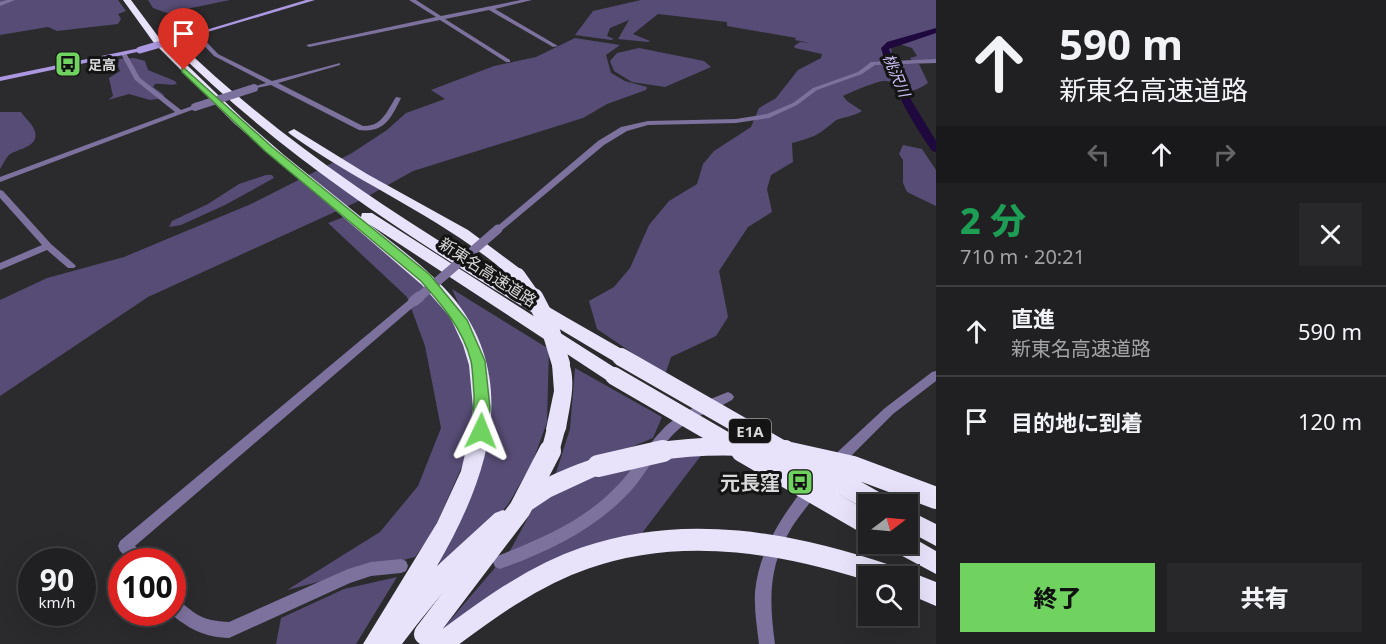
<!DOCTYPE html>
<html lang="ja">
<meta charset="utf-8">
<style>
body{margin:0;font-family:"Noto Sans","Noto Sans JP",sans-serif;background:#28282a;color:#f1f3f6;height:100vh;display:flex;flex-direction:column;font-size:22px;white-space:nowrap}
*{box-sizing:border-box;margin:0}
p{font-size:20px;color:#a2a3a5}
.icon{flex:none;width:33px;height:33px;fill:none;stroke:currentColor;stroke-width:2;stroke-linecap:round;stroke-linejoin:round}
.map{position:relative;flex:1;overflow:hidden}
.drawer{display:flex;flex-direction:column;background:#202022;width:450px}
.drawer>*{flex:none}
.top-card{background:#202022;color:#f1f3f6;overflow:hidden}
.needle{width:39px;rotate:74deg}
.tools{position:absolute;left:858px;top:494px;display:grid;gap:12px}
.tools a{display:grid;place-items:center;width:60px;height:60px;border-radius:0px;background:#202022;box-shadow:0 6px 24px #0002,0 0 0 2px #3d3e40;font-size:30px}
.speed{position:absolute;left:18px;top:548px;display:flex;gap:12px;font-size:30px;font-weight:700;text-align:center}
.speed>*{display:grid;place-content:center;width:78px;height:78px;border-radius:50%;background:#202022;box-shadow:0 6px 24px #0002,0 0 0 2px #3d3e40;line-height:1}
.speed small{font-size:15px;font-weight:400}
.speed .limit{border:9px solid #d22;background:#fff;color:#111}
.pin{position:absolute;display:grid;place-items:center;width:51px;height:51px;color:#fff;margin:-62px -26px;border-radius:50% 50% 50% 0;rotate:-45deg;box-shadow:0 0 6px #0007}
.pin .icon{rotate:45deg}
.me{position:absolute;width:66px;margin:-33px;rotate:2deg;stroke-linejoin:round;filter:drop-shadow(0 0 4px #0008)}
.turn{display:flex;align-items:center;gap:21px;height:126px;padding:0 24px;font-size:27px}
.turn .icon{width:78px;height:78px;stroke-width:2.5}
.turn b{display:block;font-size:42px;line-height:51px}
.lanes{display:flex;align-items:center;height:57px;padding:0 24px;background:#0003;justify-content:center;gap:30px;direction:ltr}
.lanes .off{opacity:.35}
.round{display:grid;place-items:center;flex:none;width:63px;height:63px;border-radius:0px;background:#28282a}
.summary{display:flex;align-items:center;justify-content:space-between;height:102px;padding:0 24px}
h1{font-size:36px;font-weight:800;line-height:45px;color:#1e9e55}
.cta{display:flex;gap:12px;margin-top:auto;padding:12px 24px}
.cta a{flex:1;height:69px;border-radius:0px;background:#70d35f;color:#111;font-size:24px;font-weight:800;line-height:69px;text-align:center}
.cta a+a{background:#28282a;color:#f1f3f6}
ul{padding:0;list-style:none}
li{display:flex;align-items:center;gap:18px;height:90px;padding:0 24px;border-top:2px solid #3d3e40}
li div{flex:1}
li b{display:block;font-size:22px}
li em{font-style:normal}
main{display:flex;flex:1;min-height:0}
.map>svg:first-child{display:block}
</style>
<main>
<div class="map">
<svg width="936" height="644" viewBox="0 0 936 644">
<rect width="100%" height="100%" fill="#2b2b2d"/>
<path fill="#574c75" d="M0,0h118l8,11 -8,3 3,5 -3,5 -61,7 -9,-4 -48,8z
M148,0h82l-63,13 -14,-5z
M641,0h295v62h-23l-3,-4 7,-2 -5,-8 -13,-4 -8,4 2,15 26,1 9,19c-28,19 -23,-2 -44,-2 -7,0 -33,11 -41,15l4,5 15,10c-9,6 -24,7 -27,10 -18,15 -21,16 -43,22l1,19 -22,13 -4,14 5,23 -24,15 -29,44 9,46 -12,19 -45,21 -6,18 -68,-46 -8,-28 25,-14 16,-19 19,-43 20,-24 28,-17 6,-20 11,-13 37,-24 8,-19 17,-10 22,-28 23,-12 1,-4 -27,-6 -1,-2 6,-4 10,1 -15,-3 1,-2 -69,-12v-4l-69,-8 -25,20 17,7 -2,1 -30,-3 11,-19 -19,8 -3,8 7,3 -3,1 -36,-5 18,-24z
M575,38l45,7 -14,10 5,18 14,8 22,6 -1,3 -39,14 -24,14 -170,53 -52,29 -213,97 -148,99v-96l47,-22 77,-21 127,-53 101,-51 35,-23 19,-17 39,-14 -14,-9 63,-24 42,-9z
M639,48l65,13 7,6 -46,20 -33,-5 -18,-11 -4,-10 7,-8z
M134,58l11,3 3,9 27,11 2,3c-7,2 -15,-1 -22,0l-2,3 10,7 2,4 -15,2 -21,-6 -21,6 5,-4 -4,-18 11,-7 -2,-5 1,-7z
M0,112h21c3,5 9,10 12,15 11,21 -17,21 -25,29 -3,4 -6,10 -8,13z
M903,145l19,4 14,21v36l-29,-14 -4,-9v-23l-4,-6z
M266,175h6l2,3 -49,27 -44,20 -12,2 3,-6 36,-17 31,-20z
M344,217l83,64 27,37 26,57 -6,64 -41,93 -18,25 -128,33 93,-58 38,-46 23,-58 -16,-82 -18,-49 -79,-74z
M452,289l97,60 -2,73 -14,39 -24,42 -21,26 -47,35 -7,-5 51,-144 4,-41z
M575,368l87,49 -9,21 -99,41 16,-50z
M706,449l-67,88 -199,95 71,-83 26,-48 76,-36z
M397,577l-41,67h-80l5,-26 63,-29z"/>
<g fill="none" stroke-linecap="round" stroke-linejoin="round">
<path fill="#1e083d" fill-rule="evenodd" d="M936,28v5l-47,16 15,39 32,53v11l-4,-1c-22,-32 -41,-65 -51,-103l6,-6z"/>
<path fill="#7d719e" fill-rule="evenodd" d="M7,0h8l-15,6v-4z
M409,0h7l25,16 80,-16h11l-37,9 63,37 -5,1 -64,-37 -44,9 65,41v2h-4l-66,-42 -131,27 -3,-2 130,-28z
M194,33h4l20,21 54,27 68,-18v2l-62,18 85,43c19,1 24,-15 33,-29l5,1c-10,20 -16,35 -42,32l-88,-45 -19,4v-2l14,-4 -52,-27 -20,-21z
M122,53h4l14,25 41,32 14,-5 2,1v2l-197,74v-5l175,-65 -40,-32 -14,-26z
M936,59v4l-61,2 -13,9 -45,16 -20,15 -28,13 -33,5 -88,2 -21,6 -23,14 -103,86h-6l-1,-2 104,-88 23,-14 27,-6 88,-2 31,-5 26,-11 20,-15 45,-16 13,-10z
M0,190l3,1 48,53 23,20 2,2 -2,2h-6l-21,-18 -47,20v-7l42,-18 -42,-47z
M414,298l5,3 -1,2 -283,243 10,10 2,5h-17l-10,-10 -2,-5 2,-5 290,-242z
M936,371v10l-43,33 -53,53 -5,2 -5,-2 -1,-4 1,-4 55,-51 47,-36z
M728,392l4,2 2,3 -2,3c-17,10 -37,16 -52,28 -19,16 -30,39 -45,58 -36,42 -85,65 -135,83l-5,-2 -2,-5 2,-5c42,-17 83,-33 116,-65 21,-19 33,-44 53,-64 14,-14 45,-29 64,-36z
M812,482l5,2 2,4c-7,14 -19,26 -27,39 -24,39 -23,73 -17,117h-16c-2,-17 -5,-34 -4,-52 4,-42 27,-76 52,-108z
M401,559l5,2 2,5 -2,5 -5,2 -30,3 -21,7 -121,55c-25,-1 -41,-9 -60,-26h3v-26l10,6 3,5 -3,6c16,14 25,18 47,19l119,-53 23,-7z"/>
<path fill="#ac98e0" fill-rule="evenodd" d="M306,0h9l-121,36 -5,-1z
M140,48l3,2 -1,1 -142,30v-4z"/>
<path fill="#e8e3fa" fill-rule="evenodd" d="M123,0h8l29,39 83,80 41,36 77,62 1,-4h10l248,158 3,5 -3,5 -6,2 -6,-2 -239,-157c29,23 62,47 86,76 67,85 30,183 -18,266l58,-53 8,-3 8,3 3,7c-7,16 -36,35 -49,49 -23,23 -43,49 -63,75h-39l74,-121 24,-52 10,-42 2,-21 -4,-43 -6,-20 -13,-28 -28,-32 -187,-161 -81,-81z
M169,39h6c131,128 294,223 452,313l3,5 -3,5 -6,2 -6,-2c-156,-93 -318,-189 -446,-319z
M294,129l73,45 101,56 55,41 3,4 -3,4h-10c-66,-60 -151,-93 -223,-145l-2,-2z
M561,357l6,2c11,20 2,49 -1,70l-3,6 -7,2 -7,-2 -3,-6 8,-38 -2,-27 3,-5z
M598,457l7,3 3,6 -3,6 -54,25 -27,18 -8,-3 -3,-7c10,-22 62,-40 85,-48z
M908,510l28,14v22l-28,-15z
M908,535l28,16v23l-43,-23 -3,-8h18z
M908,571l28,11v24l-28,-12v-18h-9z"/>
<path stroke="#7d719e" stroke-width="8" d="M195,107l59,-19"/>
<path stroke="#7d719e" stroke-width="9" d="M417,299l81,-70"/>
<path stroke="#7d719e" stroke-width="11" d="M414,301l5,-4"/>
<path stroke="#ac98e0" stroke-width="7" d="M140,50l52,-15"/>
<path stroke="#e8e3fa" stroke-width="14" d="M518,275l17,24"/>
<path stroke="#e8e3fa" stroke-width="18" d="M534,297l16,31 11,36
M621,357l166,95
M614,376l131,76
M550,452l6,-23
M653,452c46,-7 91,-8 137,0"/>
<path stroke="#e8e3fa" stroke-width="22" d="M742,451l126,73
M781,451l72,16 83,31
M785,451l93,53
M598,466l65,-15
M425,634l95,-125 30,-58
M441,644c44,-33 91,-68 144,-86 100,-35 205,-15 303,18"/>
</g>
<path fill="#70d35f" stroke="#49893e" stroke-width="1.5" d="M184,68l88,79 158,128 37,45 18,41 5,47 -3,28 -6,2 -6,-2c-5,-11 0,-30 -1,-42 -1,-11 -1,-23 -3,-33 -8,-32 -29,-56 -50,-80l-156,-130 -83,-79v-4z"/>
<defs>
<g id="bus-square" transform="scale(1.35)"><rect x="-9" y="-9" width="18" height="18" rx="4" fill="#70d35f" stroke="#141415"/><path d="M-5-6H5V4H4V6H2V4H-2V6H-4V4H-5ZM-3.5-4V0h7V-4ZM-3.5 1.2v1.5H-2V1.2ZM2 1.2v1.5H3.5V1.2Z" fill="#111"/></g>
</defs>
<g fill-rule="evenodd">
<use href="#bus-square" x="68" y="64"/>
<use href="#bus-square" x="800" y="482"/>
</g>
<g text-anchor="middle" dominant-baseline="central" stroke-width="6" stroke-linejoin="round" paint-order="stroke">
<g font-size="14" font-weight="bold" fill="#d9d8da" stroke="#141415" text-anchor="start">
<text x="88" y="64">足高</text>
</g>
<g font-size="15" font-style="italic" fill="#d1c3f8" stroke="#141415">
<text transform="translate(897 75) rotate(67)">桃沢川</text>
</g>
<rect fill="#141415" stroke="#9e9d9f" stroke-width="1.5" x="729" y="419" width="42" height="24" rx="4.5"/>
<g font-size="15" font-weight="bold" fill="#d9d8da">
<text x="750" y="431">E1A</text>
</g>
<g font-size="16" fill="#d9d8da" stroke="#141415">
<text transform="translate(488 272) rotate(33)">新東名高速道路</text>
</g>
<g font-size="20" font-weight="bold" fill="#d9d8da" stroke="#141415" text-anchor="end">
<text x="780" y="482">元長窪</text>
</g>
</g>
</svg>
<div class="tools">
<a><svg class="needle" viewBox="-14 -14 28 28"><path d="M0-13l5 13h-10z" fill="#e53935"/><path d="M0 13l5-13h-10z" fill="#a2a3a5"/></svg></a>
<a><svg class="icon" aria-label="search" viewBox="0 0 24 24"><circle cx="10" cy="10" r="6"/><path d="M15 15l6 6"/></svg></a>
</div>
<div class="speed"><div>90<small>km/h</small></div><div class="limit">100</div></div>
<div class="pin" style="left:184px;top:70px;background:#d93025"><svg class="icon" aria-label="arrive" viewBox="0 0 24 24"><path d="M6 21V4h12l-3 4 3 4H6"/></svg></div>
<svg class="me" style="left:481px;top:431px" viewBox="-20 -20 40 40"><path d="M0-17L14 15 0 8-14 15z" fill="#70d35f" stroke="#fff" stroke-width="4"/></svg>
</div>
<section class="drawer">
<div class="top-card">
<div class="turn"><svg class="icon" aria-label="ahead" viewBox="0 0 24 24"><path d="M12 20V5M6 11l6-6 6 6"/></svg><div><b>590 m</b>新東名高速道路</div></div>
<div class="lanes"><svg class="icon off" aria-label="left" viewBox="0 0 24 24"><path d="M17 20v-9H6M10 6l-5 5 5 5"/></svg><svg class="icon" aria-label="ahead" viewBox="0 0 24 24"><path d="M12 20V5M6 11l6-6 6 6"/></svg><svg class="icon off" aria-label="right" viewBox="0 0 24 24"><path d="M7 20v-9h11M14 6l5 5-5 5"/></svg></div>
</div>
<div class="summary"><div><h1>2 分</h1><p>710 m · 20:21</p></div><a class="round"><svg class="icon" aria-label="close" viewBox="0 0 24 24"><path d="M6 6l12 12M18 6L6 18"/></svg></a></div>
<ul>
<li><svg class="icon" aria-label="ahead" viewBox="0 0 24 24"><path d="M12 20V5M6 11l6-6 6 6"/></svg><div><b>直進</b><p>新東名高速道路</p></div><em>590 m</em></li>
<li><svg class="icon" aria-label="arrive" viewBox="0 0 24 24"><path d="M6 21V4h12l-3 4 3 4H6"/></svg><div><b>目的地に到着</b></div><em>120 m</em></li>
</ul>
<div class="cta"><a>終了</a><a>共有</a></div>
</section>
</main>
